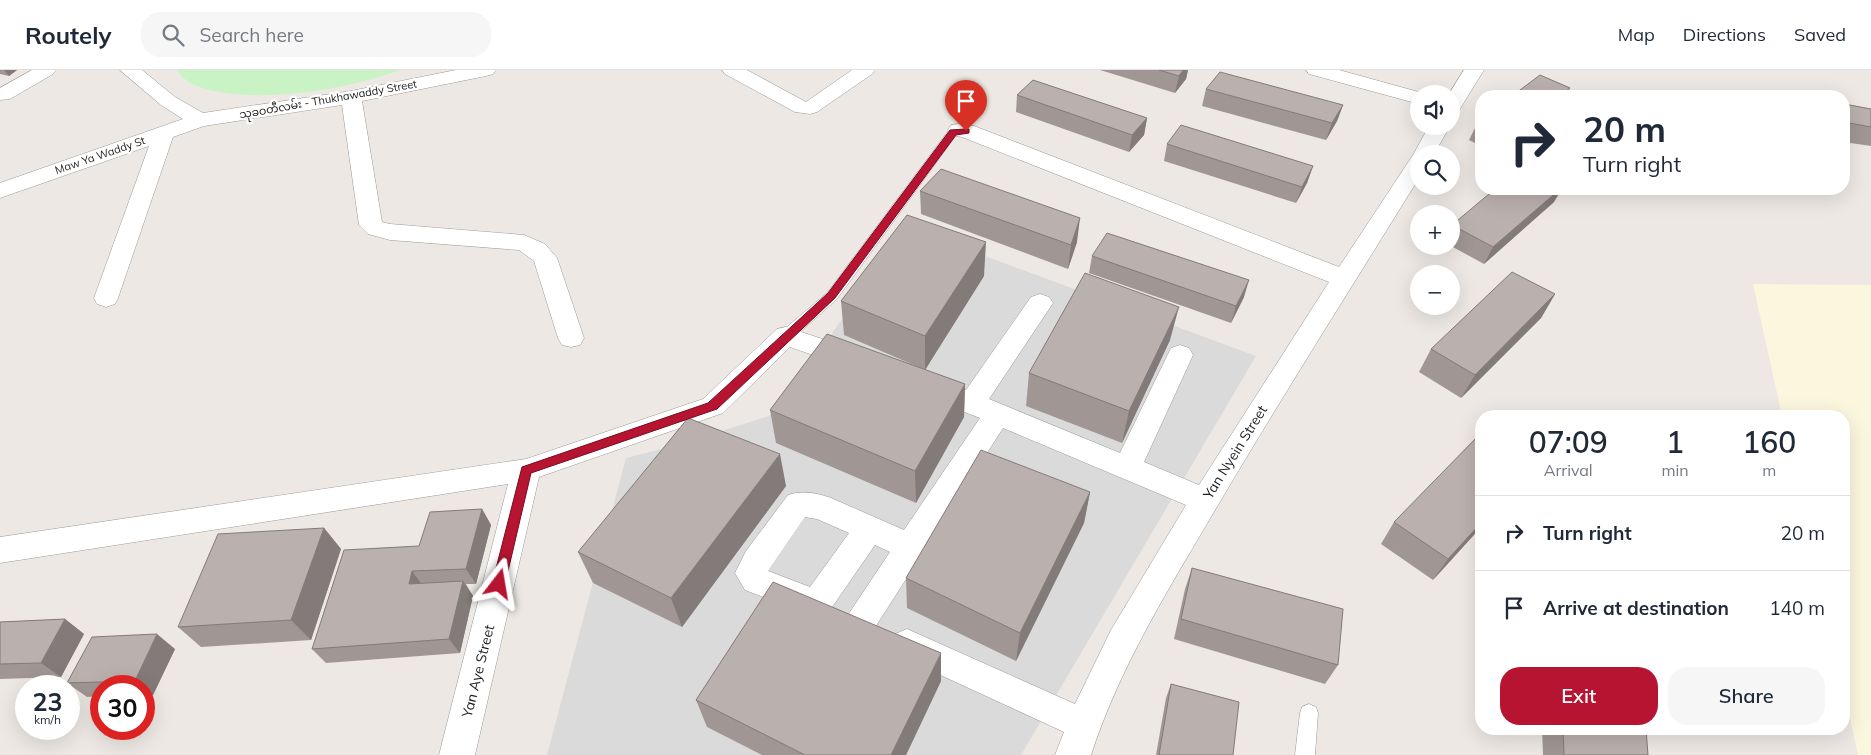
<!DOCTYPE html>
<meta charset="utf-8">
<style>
body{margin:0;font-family:Mulish,"Noto Sans Myanmar",sans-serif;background:#f6f6f7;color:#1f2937;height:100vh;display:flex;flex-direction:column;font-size:19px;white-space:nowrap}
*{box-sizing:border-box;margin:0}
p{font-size:16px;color:#747a83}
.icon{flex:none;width:28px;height:28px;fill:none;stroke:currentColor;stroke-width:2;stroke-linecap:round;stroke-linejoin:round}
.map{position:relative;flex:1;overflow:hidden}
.panel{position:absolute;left:1475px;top:340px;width:375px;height:325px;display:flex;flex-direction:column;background:#fff;border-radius:20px;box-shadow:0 5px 20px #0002}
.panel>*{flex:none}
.banner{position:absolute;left:1475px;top:20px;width:375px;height:105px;border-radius:20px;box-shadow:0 5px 20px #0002;background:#fff;color:#1f2937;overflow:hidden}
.controls{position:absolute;left:1410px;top:15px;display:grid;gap:10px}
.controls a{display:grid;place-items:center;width:50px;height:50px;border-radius:50%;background:#fff;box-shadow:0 5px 20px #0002;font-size:25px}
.speed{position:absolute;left:15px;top:605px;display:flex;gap:10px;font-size:25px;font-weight:700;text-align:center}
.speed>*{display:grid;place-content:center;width:65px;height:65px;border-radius:50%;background:#fff;box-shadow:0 5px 20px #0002;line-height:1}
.speed small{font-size:12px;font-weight:400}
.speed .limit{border:8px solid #d22;background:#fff;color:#111}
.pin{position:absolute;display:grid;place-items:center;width:42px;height:42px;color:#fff;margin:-51px -21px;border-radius:50% 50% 50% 0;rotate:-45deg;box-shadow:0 0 5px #0007}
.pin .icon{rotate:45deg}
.me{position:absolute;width:55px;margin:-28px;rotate:14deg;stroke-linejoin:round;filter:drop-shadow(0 0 4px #0008)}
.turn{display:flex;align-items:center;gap:18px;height:105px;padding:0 25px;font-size:22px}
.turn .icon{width:65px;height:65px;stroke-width:2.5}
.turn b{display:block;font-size:35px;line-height:42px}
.eta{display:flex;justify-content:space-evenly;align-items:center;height:85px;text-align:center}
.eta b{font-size:30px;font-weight:600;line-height:35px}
.button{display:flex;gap:10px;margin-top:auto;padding:10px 25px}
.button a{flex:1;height:58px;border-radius:20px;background:#b61431;color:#fff;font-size:20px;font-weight:600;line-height:58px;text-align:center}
.button a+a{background:#f6f6f7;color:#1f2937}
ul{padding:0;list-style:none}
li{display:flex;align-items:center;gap:15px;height:75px;padding:0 25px;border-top:1px solid #e0e1e3}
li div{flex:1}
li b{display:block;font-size:19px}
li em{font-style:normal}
header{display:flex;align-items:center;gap:30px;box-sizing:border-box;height:70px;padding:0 25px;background:#fff;border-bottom:1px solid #e0e1e3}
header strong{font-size:24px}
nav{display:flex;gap:28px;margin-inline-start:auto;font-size:18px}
.search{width:350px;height:45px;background:#f6f6f7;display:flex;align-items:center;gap:12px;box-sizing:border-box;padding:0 18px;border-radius:20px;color:#747a83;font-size:19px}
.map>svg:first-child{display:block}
</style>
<header>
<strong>Routely</strong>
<div class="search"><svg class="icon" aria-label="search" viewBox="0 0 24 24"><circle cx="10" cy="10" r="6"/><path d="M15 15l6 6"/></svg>Search here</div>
<nav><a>Map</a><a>Directions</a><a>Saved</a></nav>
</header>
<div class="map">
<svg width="1871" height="685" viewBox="0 0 1871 685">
<rect width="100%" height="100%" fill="#ede8e3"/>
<path fill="#dbdada" d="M906,157l350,129 -235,399h-474l79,-297 55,-14 88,-28 37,-45z"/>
<path fill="#fbf6de" d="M1753,214l118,1v470h-13l-14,-65v-274h-62z"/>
<path fill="#c9f3c4" d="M176,0h224c-53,20 -158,38 -210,13 -5,-3 -10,-9 -14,-13z"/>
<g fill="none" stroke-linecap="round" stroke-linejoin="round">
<g stroke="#9a9a9a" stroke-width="1">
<path id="service" d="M959,57l6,3 -8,4 -120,165 -46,41h-10l-2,-4 2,-4 46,-39 122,-163z
M1309,634l7,3 2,6 -3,42h-20l5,-42 2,-6z"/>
</g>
<g stroke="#9a9a9a" stroke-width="1">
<path id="minor" d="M32,0h24l-3,4 -43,25 -10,1v-12z
M120,0h22l33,27 28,16 148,-22 105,-21h40l-3,4 -7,2 -124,25 20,121 8,2 134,11 21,9 12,14 27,80 -4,7 -9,2 -9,-2 -4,-7 -24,-77 -15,-11 -129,-10 -22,-6 -9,-9 -17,-120 -138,21 -31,11 -55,161 -3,6 -9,3 -9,-3 -3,-6 55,-152 -149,52v-15l183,-64 -22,-14z
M722,0h25l59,32 46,-32h23l-3,4 -55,38 -7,2 -15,-2 -70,-38z
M1306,0h33l87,24h-7v10l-110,-30z
M1464,0h20l-26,42 -7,2v-20h-2z
M959,54l15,2 365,141 74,-112 16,-29h21l-16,28h-15v24c-71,115 -143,228 -211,344 -45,76 -90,150 -117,233h-36l9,-23 -169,-78 -4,-10 4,-10 12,-5 168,75 36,-74 75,-125 -183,-77 -131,204 -11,4 -11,-4 -5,-10 5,-10 40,-60 -15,-7 -47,68 -11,4 -72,-27 -10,-17 11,-22 42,-56c14,-5 29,-2 43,3l73,32 76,-112 -59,-23 -3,-7 3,-7 10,-3 35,12 65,-93 9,-3 9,3 4,6 -64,96 131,54 51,-105 9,-3 9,3 4,7 -49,107 55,23 130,-203 -367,-145 -11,-2 -3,-5 3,-5zM805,447l12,2 32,14 -39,54 -42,-16z
M786,257l76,25 4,7 -4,7 -9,3 -63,-22 -67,66 -184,64 -64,278h-36l69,-271 -508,79v-26l526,-78 177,-60 74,-70z"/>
</g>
<use href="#service" fill="#fff" fill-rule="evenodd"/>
<use href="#minor" fill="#fff" fill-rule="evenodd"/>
</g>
<path fill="#a09795" d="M0,0h17l-8,6 -9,-2z
M1100,0h88l-2,9 -11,14z
M1206,19l137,16 -6,16 -11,19 -124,-34z
M1017,25l130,23 -3,17 -15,17 -113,-40z
M1844,34l27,5v37l-27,-4z
M1481,50v26l-12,-6 8,-16z
M1167,74l146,22 -6,17 -11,20 -132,-42z
M920,121l157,51 -9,27 -147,-55z
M1554,132l-70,62 -33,-18 1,-21z
M1092,186l152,41 -13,26 -142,-50z
M984,206l-59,94 40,14 -1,33 -48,86 -140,-60 -6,-33 153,-41 -79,-34 -3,-34z
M1555,224l-14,24 -80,80 -42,-26 12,-23z
M1170,270l-48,103 -96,-37 3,-33z
M786,416l-104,141 -89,-44 -15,-31z
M1090,422l-6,31 -68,138 -109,-53 -1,-30z
M482,439l9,16 -15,59h-10l7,12 -13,57 -134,10 -14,-14 107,-103z
M1394,452l87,5 -48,53 -52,-36z
M324,458l17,21 -30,91 -110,7 -23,-20z
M1192,498l146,97 -13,19 -151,-45 11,-50z
M65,549l19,15 -23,43 -61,2v-57z
M175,579l-22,46h-9v-9h-43v10l-14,1 -20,-14z
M941,611l-35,74h-144l-55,-28 -11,-27z
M1171,614l62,71h-77l10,-57z
M1542,659h104l2,26h-105z"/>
<path fill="#827b79" d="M4,0h13l-8,6z
M1183,0h5l-2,9 -11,14 4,-17z
M1570,18l-4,8h-6z
M1343,35l-6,16 -11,19 6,-17z
M1147,48l-3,17 -15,17 3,-17z
M1313,96l-6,17 -11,20 6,-16z
M1560,119h2l-8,13 -70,62 9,-17z
M1080,148l-3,24 -9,27 3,-24z
M986,172l-2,34 -59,94v-34z
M1249,210l-5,17 -13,26 5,-17z
M1555,224l-14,24 -80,80 14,-23z
M1179,237l-9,33 -48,103 7,-32z
M965,314l-1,33 -48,86 -1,-32z
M780,384l6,32 -104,141 -11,-29z
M1090,422l-6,31 -68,138 4,-28z
M482,439l9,16 -15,59 -10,-15z
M1481,453v4l-48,53 15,-21z
M324,458l17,21 -30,91 -20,-20z
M412,501l11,15 -14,-2z
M463,511l10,15 -13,57 -11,-14z
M65,549l19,15 -23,43 -20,-14z
M157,564l18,15 -22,46 -9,-8v-1h-1l-8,-5z
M941,583v28l-35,74h-15z"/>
<path fill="#bab0ad" stroke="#827b79" d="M1159,0h24l-4,6z
M1220,2l123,33 -11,18 -126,-34z
M1540,5l30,13 -10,8h-48z
M1033,10l114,38 -15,17 -115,-40z
M1844,34l27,5v18l-27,-5z
M1481,50v6l-4,-2z
M1181,55l132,41 -11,21 -135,-43z
M941,99l139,49 -9,27 -151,-54z
M1495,119h65l-67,58 -41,-22z
M907,145l79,27 -61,94 -84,-35z
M1107,163l142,47 -13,26 -144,-50z
M1512,202l43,22 -80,81 -44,-26z
M1085,203l94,34 -50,104 -100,-38z
M827,264l138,50 -50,87 -145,-61z
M688,348l92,36 -109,144 -93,-46z
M1481,363v90l-33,36 -54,-37z
M981,380l109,42 -70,141 -114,-55z
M482,439l-16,60 -54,2 -3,13 54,-3 -14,58 -137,10 32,-99 75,-4 11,-34z
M324,458l-33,92 -113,7 40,-93z
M1192,498l151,41 -5,56 -157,-46z
M773,512l168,71 -50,102h-86l-109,-55z
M65,549l-24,44 -41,1v-42z
M157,564l-22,47 -68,2 25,-46z
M1171,614l68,18 -6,53h-74z
M1563,659h83l2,26h-84z"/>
<path fill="#b61431" stroke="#760d20" d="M966,59h3v4l-13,2 -121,163 -118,111 -186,64 -26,111 -2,4 -4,2 -5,-2 -2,-4 30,-117 186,-64 120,-110 122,-163z"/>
<g text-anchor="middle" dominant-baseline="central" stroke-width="4.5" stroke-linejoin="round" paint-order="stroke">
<g font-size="11" fill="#1d1d1d" stroke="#fff">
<text transform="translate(328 29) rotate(-10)">သုခဝတီလမ်း - Thukhawaddy Street</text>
<text transform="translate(100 85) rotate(-19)">Maw Ya Waddy St</text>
</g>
<g font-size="14" fill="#1d1d1d" stroke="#fff">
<text transform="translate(1235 382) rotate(-58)">Yan Nyein Street</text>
<text transform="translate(478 601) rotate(-76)">Yan Aye Street</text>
</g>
</g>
</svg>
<div class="controls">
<a><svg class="icon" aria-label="sound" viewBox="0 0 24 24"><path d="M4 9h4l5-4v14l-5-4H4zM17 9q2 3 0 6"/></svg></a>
<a><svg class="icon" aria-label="search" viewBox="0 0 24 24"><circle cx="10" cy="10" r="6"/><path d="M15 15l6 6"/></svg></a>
<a>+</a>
<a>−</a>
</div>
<div class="speed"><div>23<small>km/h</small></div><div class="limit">30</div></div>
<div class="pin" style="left:966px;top:61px;background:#d93025"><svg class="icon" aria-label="arrive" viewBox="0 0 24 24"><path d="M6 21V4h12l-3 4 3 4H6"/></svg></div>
<svg class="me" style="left:499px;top:514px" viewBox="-20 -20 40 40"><path d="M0-17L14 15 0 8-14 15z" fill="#b61431" stroke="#fff" stroke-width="4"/></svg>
<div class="banner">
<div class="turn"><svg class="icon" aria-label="right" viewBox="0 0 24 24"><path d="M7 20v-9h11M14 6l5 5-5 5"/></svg><div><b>20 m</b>Turn right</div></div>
</div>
<section class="panel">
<div class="eta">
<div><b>07:09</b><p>Arrival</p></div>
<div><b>1</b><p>min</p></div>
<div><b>160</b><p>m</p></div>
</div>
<ul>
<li><svg class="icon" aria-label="right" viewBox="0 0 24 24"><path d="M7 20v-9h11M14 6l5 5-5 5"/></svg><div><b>Turn right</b></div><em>20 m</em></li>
<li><svg class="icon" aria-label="arrive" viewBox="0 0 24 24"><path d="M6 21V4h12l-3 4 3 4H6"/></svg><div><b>Arrive at destination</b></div><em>140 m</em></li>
</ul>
<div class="button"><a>Exit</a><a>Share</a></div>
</section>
</div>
